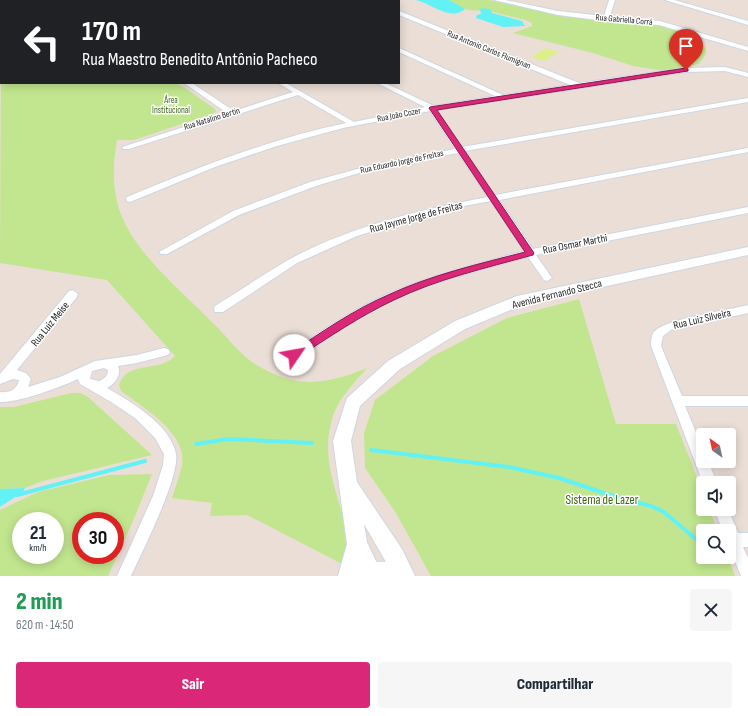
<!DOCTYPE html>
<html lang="pt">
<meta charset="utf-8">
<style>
body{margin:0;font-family:"Sofia Sans Condensed",sans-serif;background:#f6f6f7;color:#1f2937;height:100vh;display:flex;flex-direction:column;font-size:15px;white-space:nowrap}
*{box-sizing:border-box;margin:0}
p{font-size:13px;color:#747a83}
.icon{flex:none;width:22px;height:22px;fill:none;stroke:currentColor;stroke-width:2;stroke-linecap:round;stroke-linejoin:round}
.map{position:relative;height:576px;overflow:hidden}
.drawer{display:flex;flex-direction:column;background:#fff;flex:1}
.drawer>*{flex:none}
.guide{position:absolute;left:0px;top:0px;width:400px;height:84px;box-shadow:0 2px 10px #0003;background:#202124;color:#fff;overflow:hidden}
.needle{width:26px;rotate:327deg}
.fabs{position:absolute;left:696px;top:428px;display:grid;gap:8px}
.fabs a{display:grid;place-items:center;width:40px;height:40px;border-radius:4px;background:#fff;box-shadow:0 2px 10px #0003;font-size:20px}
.speed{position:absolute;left:12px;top:512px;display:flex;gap:8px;font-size:20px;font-weight:700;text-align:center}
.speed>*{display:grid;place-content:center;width:52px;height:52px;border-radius:50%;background:#fff;box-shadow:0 2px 10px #0003;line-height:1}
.speed small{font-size:10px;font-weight:400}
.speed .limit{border:6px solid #d22;background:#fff;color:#111}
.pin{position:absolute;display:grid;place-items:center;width:34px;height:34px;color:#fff;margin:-41px -17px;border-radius:50% 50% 50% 0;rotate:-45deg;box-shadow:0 0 4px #0007}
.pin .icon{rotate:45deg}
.me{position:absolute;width:44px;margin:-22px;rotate:57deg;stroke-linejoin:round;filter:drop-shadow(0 0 3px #0008)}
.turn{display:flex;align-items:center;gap:14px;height:84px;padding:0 16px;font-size:18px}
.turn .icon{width:52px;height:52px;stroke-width:2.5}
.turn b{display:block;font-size:28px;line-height:34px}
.round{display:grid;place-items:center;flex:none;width:42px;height:42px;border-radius:4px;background:#f6f6f7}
.summary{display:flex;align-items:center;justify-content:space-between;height:68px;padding:0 16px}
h1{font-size:24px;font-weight:800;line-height:30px;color:#1e9e55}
.primary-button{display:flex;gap:8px;margin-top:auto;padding:8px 16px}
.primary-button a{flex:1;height:46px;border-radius:4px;background:#db2777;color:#fff;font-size:16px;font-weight:800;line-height:46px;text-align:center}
.primary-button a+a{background:#f6f6f7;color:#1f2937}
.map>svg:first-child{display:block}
</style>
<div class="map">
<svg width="748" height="576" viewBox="0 0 748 576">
<rect width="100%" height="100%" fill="#ebded7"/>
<path fill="#c2e68f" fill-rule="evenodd" d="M126,0h182l-184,1z
M441,0h48l72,15 107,12 26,10 7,5 5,7v5l-7,10 -31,6h-10l-25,-4 -40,-13 -80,-20 19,-7v-3l-7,-3 -37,-9 -20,-1z
M1,31v52h173l8,3 33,23 1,3 -4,2 -78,26h-17c-4,23 -5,46 2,69 15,45 64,83 96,116 12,12 24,28 37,37 9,6 22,13 33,16 28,9 55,1 82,-10 -12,14 -26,28 -33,45 -16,45 4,77 13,120 2,11 1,23 1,34l-101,-52 -37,1 2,-13 -40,-5c3,-11 8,-22 10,-33 5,-33 -39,-57 -61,-74l-2,-6c8,-25 41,-12 56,-29l-68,-76 -107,-17z
M579,299l37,125h60l27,69v16h6l9,22h-15v26h25l7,19h-304l-35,-63 -31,-45 -1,-35 11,-33 58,-44 74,-38z
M71,393h9l8,4 64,58 -109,26 -18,7 -25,1v-82h14z
M152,474l-19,47 -25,55h-108v-66l38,-18 71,-17zM21,521h34v34h-34zM81,521h34v34h-34z"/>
<path fill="#dcef8a" d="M546,48l13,4 -15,9 -13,-4z"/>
<path fill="#62f2f5" d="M416,0h33l16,9c-14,13 -35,-6 -49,-9z
M484,8l7,2 1,3 30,8 3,5 -22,1 -27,-9 1,-3 4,-1 -1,-5z
M25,488l-2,4 -23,15v-18z"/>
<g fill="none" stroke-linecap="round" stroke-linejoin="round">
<path stroke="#62f2f5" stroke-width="4" d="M196,444l33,-5 83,4
M371,450l138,17 50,11 57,19 35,9 13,6 39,33
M17,495l128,-34"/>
<g stroke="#cdd6e2" stroke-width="2">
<path id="street" d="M364,0h8l1,1h-8z
M494,0h11l53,11 46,5 5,-16h6l-5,16 50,5 88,26v4l-89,-26 -53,-4 -48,-6z
M665,0h9l74,21v4z
M399,11l180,72 107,-15 39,-1 23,6v4l-23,-6 -39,1 -249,38 25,37 286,-49v4l-283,49 30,44 253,-47v4l-249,48 34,49 215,-42v6l-212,42 16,23 -5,3 -3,-1 -16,-23c-45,12 -91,23 -133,42 -39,18 -74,44 -109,67l-4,1 -4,-1 -2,-3 2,-3c35,-23 71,-49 110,-66 43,-19 90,-30 136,-43l-33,-50 -54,10 -80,25 -60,27 -74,49h-8l-1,-3 1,-3c25,-15 50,-33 75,-47 59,-32 132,-50 198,-62l-30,-44 -89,17 -53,16 -77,29 -72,39h-6l-2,-2 74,-41 77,-29 58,-16 87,-17 -25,-38 -87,17 -66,18 -62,21 -85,35 -3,-1 -1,-2 1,-2c72,-30 143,-58 219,-74l-48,-28 -169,54h-6l-1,-2 105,-34 -43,-30h8l42,28 59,-19 -15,-9h8l68,39 71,-15 -48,-24h8l49,23 61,-10 -96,-44v-4l104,47 67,-10 -171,-70z
M73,290l5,4 -1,3 -60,73 9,3 5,6 -3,8 32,-10 35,-16 42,-6 27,-7 4,1 2,3 -2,3 -4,1 -27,7 -19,3c4,9 -3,18 -11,22 23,13 64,37 69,66 4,23 -34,98 -45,122h-14l36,-80 10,-31 1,-11 -9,-16 -20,-20 -24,-16 -31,-18 -2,-5c-17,8 -60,24 -78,23v-10c9,1 17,-2 19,-12l-6,-1 -13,5v-10l69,-83zM104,368l4,2c0,6 -4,9 -9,11l-9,-2 2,-8z
M748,305v8l-77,17 -8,6 -2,10 21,50h66v10h-63l18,43v12h5l9,22h-14l-52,-137c0,-4 0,-12 4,-15 11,-12 74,-21 93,-26z
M714,509h14l10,24h10v14h-5l5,11v18h-7l-12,-30v-15h-6z
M372,562c12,-1 25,0 36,5l2,5 -1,4h-63l2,-5z"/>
</g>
<g stroke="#cdd6e2" stroke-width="2">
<path id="secondary" d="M748,247v8l-223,49 -60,25 -65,40 -40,37 -9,35 6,41 45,67 13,27h-21l-30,-52 3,18 16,34h-21l-2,-6 -2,6h-20l9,-32 -14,-103 14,-43 41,-37 67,-40 62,-25z"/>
</g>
<use href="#street" fill="#fff" fill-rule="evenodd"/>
<use href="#secondary" fill="#fff" fill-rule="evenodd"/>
</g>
<path fill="#db2777" stroke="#8e194d" d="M686,68l2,1v2l-251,39 97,143 -1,2c-47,13 -96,24 -139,45 -34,16 -65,37 -97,58h-7l-1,-3 1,-2c32,-21 63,-43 98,-58 43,-20 91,-31 137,-43l-96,-144 1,-1z"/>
<g text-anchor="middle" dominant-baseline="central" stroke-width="3" stroke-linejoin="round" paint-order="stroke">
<g font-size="9" fill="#272727" stroke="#fff">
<text transform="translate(624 20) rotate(5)">Rua Gabriella Corrá</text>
<text transform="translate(489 50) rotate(22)">Rua Antonio Carlos Flumignan</text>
<text transform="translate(399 115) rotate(-11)">Rua João Cozer</text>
<text transform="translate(212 119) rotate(-17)">Rua Natalino Bertin</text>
<text transform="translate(402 162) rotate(-12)">Rua Eduardo Jorge de Freitas</text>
</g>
<g font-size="9" fill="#396715" stroke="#fff">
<text x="171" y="100">Área<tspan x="171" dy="10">Institucional</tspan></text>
</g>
<g font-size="11" fill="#272727" stroke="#fff">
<text transform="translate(416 217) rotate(-15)">Rua Jayme Jorge de Freitas</text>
<text transform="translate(575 244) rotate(-11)">Rua Osmar Marthi</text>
<text transform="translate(557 294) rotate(-14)">Avenida Fernando Stecca</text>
<text transform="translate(702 319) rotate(-13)">Rua Luiz Silveira</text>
<text transform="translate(50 324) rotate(-51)">Rua Luiz Meise</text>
</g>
<g font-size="13" fill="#396715" stroke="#fff">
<text x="602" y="500">Sistema de Lazer</text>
</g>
</g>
</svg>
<div class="fabs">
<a><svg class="needle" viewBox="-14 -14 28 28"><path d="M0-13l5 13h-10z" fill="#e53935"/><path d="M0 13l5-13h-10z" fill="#747a83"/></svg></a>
<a><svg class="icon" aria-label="sound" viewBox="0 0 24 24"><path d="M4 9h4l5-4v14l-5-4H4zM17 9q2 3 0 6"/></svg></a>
<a><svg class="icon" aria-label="search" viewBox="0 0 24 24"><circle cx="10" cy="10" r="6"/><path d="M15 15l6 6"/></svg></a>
</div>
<div class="speed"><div>21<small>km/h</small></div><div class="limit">30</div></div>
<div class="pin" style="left:686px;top:70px;background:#d93025"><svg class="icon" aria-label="arrive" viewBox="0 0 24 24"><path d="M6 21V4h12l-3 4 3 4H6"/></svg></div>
<svg class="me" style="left:294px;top:355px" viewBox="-20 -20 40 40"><circle r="19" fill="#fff"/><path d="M0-13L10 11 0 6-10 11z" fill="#db2777"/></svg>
<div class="guide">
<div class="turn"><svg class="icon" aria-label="left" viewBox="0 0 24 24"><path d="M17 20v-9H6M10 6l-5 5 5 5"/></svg><div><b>170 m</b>Rua Maestro Benedito Antônio Pacheco</div></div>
</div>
</div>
<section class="drawer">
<div class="summary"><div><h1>2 min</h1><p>620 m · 14:50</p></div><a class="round"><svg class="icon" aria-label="close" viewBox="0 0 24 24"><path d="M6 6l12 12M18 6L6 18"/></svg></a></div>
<div class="primary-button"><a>Sair</a><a>Compartilhar</a></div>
</section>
